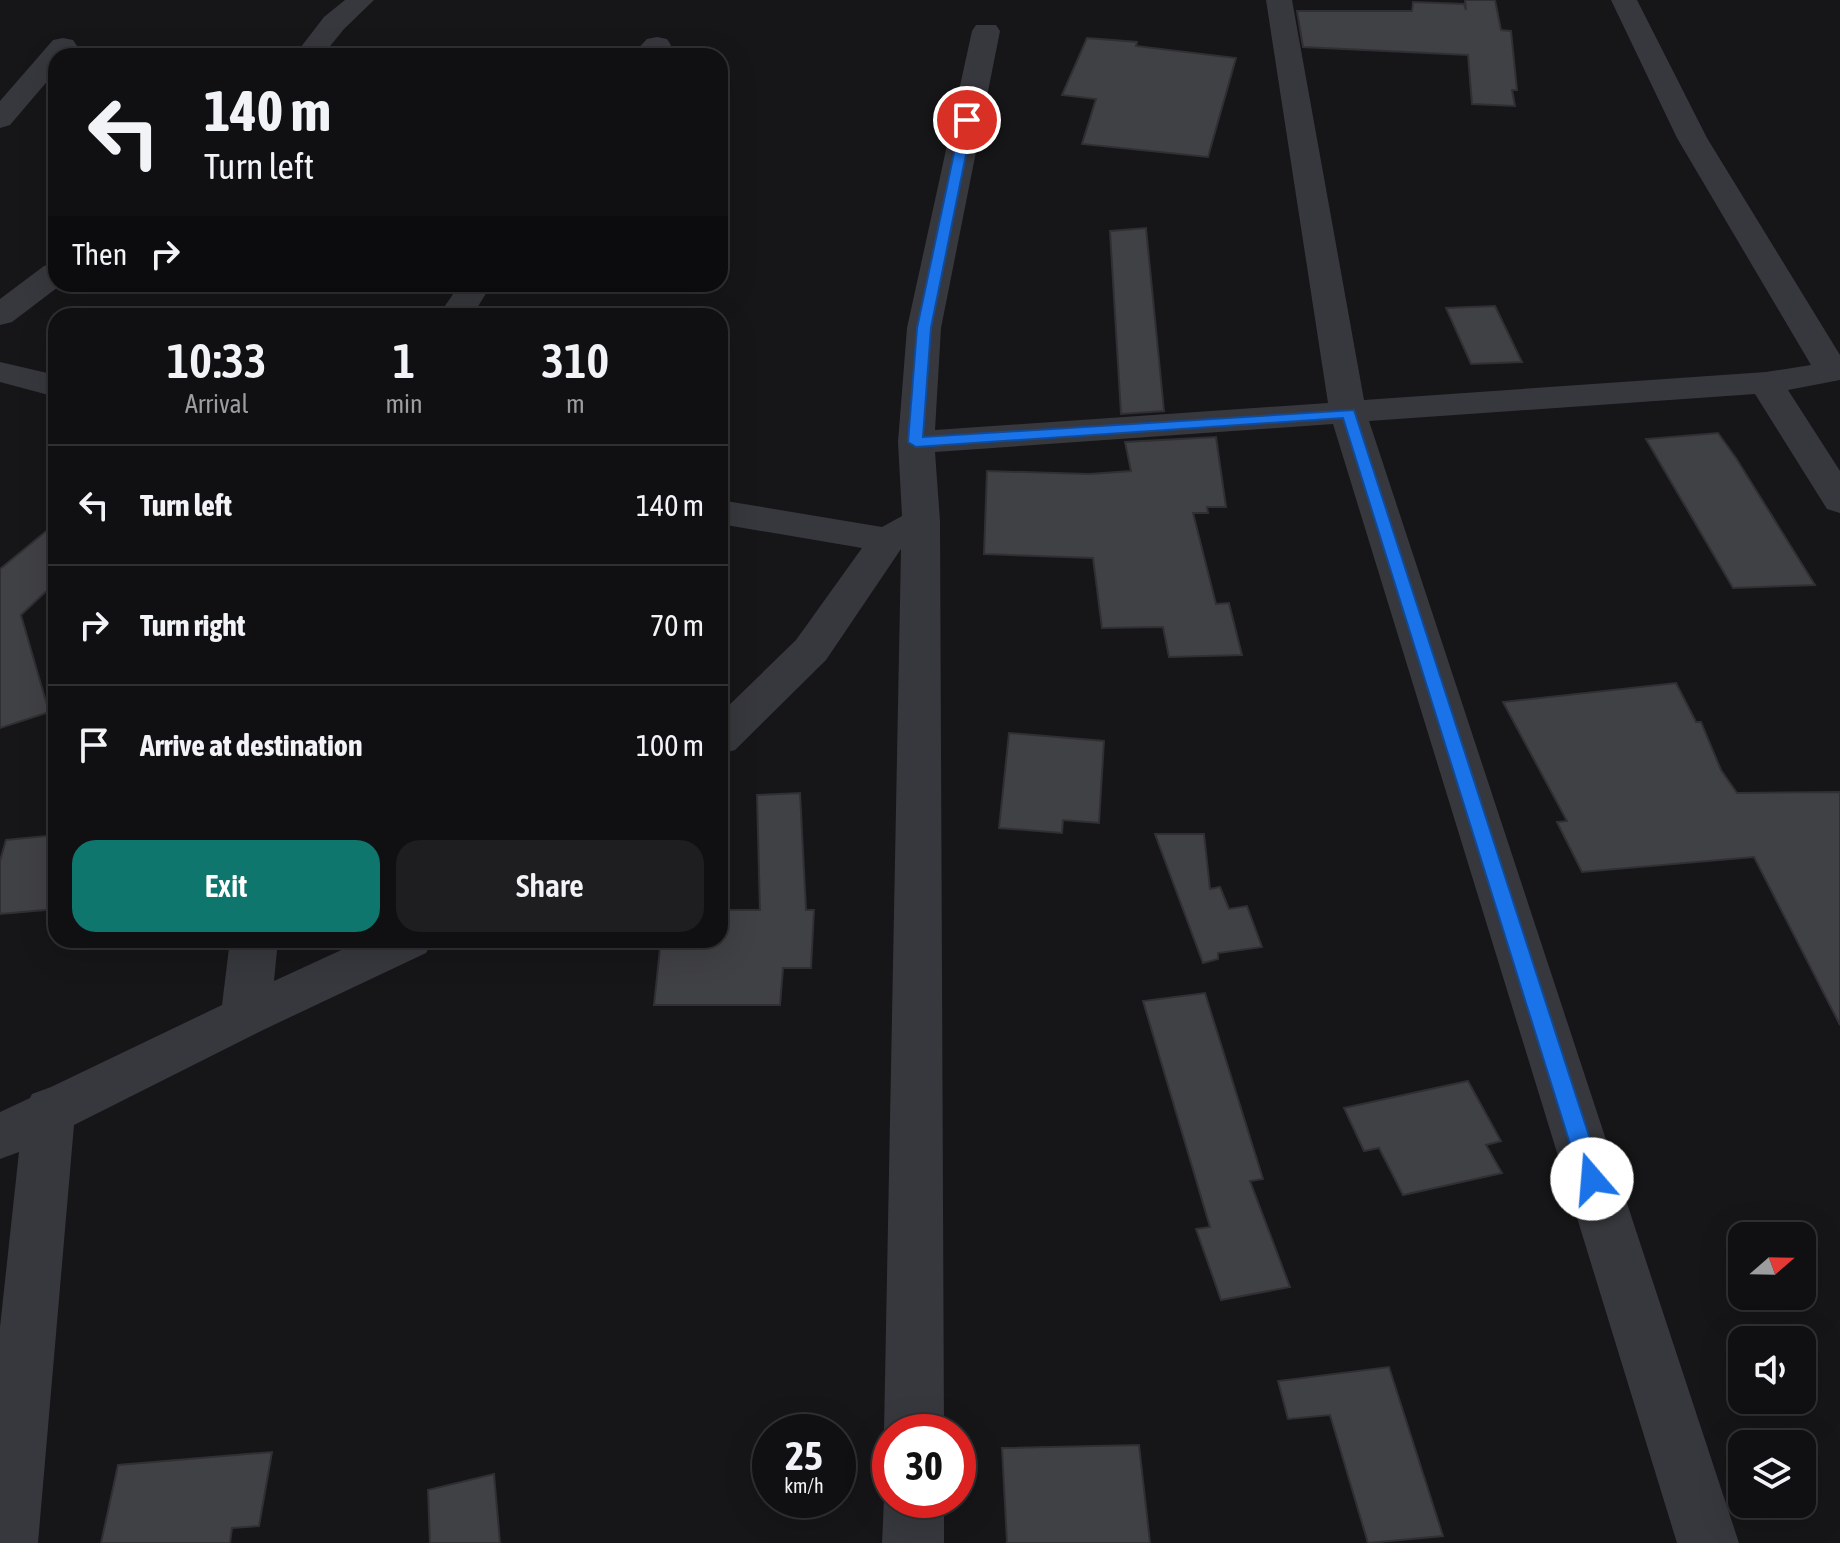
<!DOCTYPE html>
<style>
body{margin:0;font-family:"Asap Condensed",sans-serif;background:#1e1e20;color:#f1f3f6;height:100vh;display:flex;flex-direction:column;font-size:30px;white-space:nowrap}
*{box-sizing:border-box;margin:0}
p{font-size:26px;color:#9c9d9f}
.icon{flex:none;width:44px;height:44px;fill:none;stroke:currentColor;stroke-width:2;stroke-linecap:round;stroke-linejoin:round}
.map{position:relative;flex:1;overflow:hidden}
.side{position:absolute;left:48px;top:308px;width:680px;height:640px;display:flex;flex-direction:column;background:#101012;border-radius:24px;box-shadow:0 8px 32px #0002,0 0 0 2px #303032}
.side>*{flex:none}
.hud{position:absolute;left:48px;top:48px;width:680px;height:244px;border-radius:24px;box-shadow:0 8px 32px #0002,0 0 0 2px #303032;background:#101012;color:#f1f3f6;overflow:hidden}
.needle{width:52px;rotate:70deg}
.fabs{position:absolute;left:1728px;top:1222px;display:grid;gap:16px}
.fabs a{display:grid;place-items:center;width:88px;height:88px;border-radius:16px;background:#101012;box-shadow:0 8px 32px #0002,0 0 0 2px #303032;font-size:40px}
.speed{position:absolute;left:752px;top:1414px;display:flex;gap:16px;font-size:40px;font-weight:700;text-align:center}
.speed>*{display:grid;place-content:center;width:104px;height:104px;border-radius:50%;background:#101012;box-shadow:0 8px 32px #0002,0 0 0 2px #303032;line-height:1}
.speed small{font-size:20px;font-weight:400}
.speed .limit{border:12px solid #d22;background:#fff;color:#111}
.pin{position:absolute;display:grid;place-items:center;width:68px;height:68px;color:#fff;margin:-34px;border:4px solid #fff;border-radius:50%;box-shadow:0 2px 8px #0007}
.me{position:absolute;width:88px;margin:-44px;rotate:342deg;stroke-linejoin:round;filter:drop-shadow(0 0 6px #0008)}
.turn{display:flex;align-items:center;gap:28px;height:168px;padding:0 24px;font-size:36px}
.turn .icon{width:104px;height:104px;stroke-width:2.5}
.turn b{display:block;font-size:56px;line-height:68px}
.then{display:flex;align-items:center;height:76px;padding:0 24px;background:#0003;gap:16px;font-size:30px}
.eta{display:flex;justify-content:space-evenly;align-items:center;height:136px;text-align:center}
.eta b{font-size:48px;font-weight:600;line-height:56px}
.cta{display:flex;gap:16px;margin-top:auto;padding:16px 24px}
.cta a{flex:1;height:92px;border-radius:24px;background:#0f766e;color:#fff;font-size:32px;font-weight:600;line-height:92px;text-align:center}
.cta a+a{background:#1e1e20;color:#f1f3f6}
ul{padding:0;list-style:none}
li{display:flex;align-items:center;gap:24px;height:120px;padding:0 24px;border-top:2px solid #303032}
li div{flex:1}
li b{display:block;font-size:30px}
li em{font-style:normal}
.map>svg:first-child{display:block}
</style>
<div class="map">
<svg width="1840" height="1543" viewBox="0 0 1840 1543">
<rect width="100%" height="100%" fill="#161618"/>
<path fill="#404145" stroke="#303034" stroke-width="2" d="M1465,0h30l6,30 10,1 6,59h-5l3,16 -43,-2 -4,-49 -165,-8 -6,-36h115l1,-9 51,2 2,6z
M1087,38l50,4 -1,4 100,12 -28,99 -126,-13 14,-45 -34,-4z
M1146,228l18,183 -43,3 -11,-183z
M1495,306l27,56 -51,2 -25,-56z
M1718,433l18,25 79,127 -82,3 -87,-149z
M1216,437l10,70h-19l1,6h-15l23,91 13,-1 13,52 -73,2 -6,-30 -61,1 -9,-70 -109,-4 3,-83 102,3 42,-3 -6,-29z
M56,523v59l-35,33 28,97 -49,16v-159z
M1676,683l20,39h5l20,48 16,23 103,-1v233l-86,-168 -172,15 -25,-50 10,-1 -64,-119z
M1009,733l95,8 -5,82 -36,-3 -1,13 -63,-5z
M800,793l6,117h8l-3,58h-28l-3,37h-126l7,-65h59v-30h40l-3,-115z
M1155,834h49l6,55 10,-2 9,22 18,-3 15,41 -44,6v6l-15,4z
M56,835v74l-56,5v-53l6,-21z
M1205,993l58,186 -13,2 40,106 -69,13 -25,-71 14,-2 -67,-226z
M1468,1081l33,60 -15,4 16,28 -99,22 -24,-47 -15,3 -20,-43z
M1389,1367l54,169 -75,7 -38,-128 -42,4 -10,-38z
M1139,1445l11,98h-143l-5,-95z
M272,1452l-13,74 -27,2 -2,15h-129l17,-78z
M494,1474l6,69h-70l-2,-53z"/>
<g fill="none" stroke-linecap="round" stroke-linejoin="round">
<path fill="#37383d" fill-rule="evenodd" d="M345,0h29l-30,29 -22,27h-28l30,-39z
M1266,0h26l72,400 402,-28 45,-7 -134,-227 -66,-138h26l70,138 133,217v25l-52,10 52,81v42l-13,-4 -72,-115 -386,27 370,1122h-62l-344,-1119 -398,28 5,69 4,911h-54v13l-6,-13 17,-883 -75,111 -91,90 -15,4v-40l76,-74 66,-92 -142,-24v-24l162,27 20,-11 -4,-74 9,-114 65,-297 4,-6h20l4,6 -59,297 -6,102 393,-27z
M657,37l10,2 4,6 -10,11h-30l16,-17z
M63,38l10,2 4,6 -8,10h-13v15l-46,54 -10,3v-27l53,-61z
M56,263v21h6l-50,38 -12,3v-26l44,-33z
M460,284h32l-20,32h-34z
M0,362l56,13v22l-56,-15z
M230,940h48l-4,41 89,-41h70l-7,13 -163,77 -189,95 -36,418h-38v-216l19,-175 -19,7v-47l30,-14 2,-4 19,-7 171,-82z
M890,1485v15h54v43h-62l2,-43z"/>
</g>
<path fill="#1a73e8" stroke="#114b97" stroke-width="2" d="M967,117l6,3 -42,208 -8,109 431,-27 249,769 -3,7 -8,3 -8,-3 -3,-7 -238,-761 -427,29 -8,-5 9,-114 44,-208z"/>
</svg>
<div class="fabs">
<a><svg class="needle" viewBox="-14 -14 28 28"><path d="M0-13l5 13h-10z" fill="#e53935"/><path d="M0 13l5-13h-10z" fill="#9c9d9f"/></svg></a>
<a><svg class="icon" aria-label="sound" viewBox="0 0 24 24"><path d="M4 9h4l5-4v14l-5-4H4zM17 9q2 3 0 6"/></svg></a>
<a><svg class="icon" aria-label="layers" viewBox="0 0 24 24"><path d="M12 4l9 5-9 5-9-5zM3 14l9 5 9-5"/></svg></a>
</div>
<div class="speed"><div>25<small>km/h</small></div><div class="limit">30</div></div>
<div class="pin" style="left:967px;top:120px;background:#d93025"><svg class="icon" aria-label="arrive" viewBox="0 0 24 24"><path d="M6 21V4h12l-3 4 3 4H6"/></svg></div>
<svg class="me" style="left:1592px;top:1179px" viewBox="-20 -20 40 40"><circle r="19" fill="#fff"/><path d="M0-13L10 11 0 6-10 11z" fill="#1a73e8"/></svg>
<div class="hud">
<div class="turn"><svg class="icon" aria-label="left" viewBox="0 0 24 24"><path d="M17 20v-9H6M10 6l-5 5 5 5"/></svg><div><b>140 m</b>Turn left</div></div>
<div class="then">Then<svg class="icon" aria-label="right" viewBox="0 0 24 24"><path d="M7 20v-9h11M14 6l5 5-5 5"/></svg></div>
</div>
<section class="side">
<div class="eta">
<div><b>10:33</b><p>Arrival</p></div>
<div><b>1</b><p>min</p></div>
<div><b>310</b><p>m</p></div>
</div>
<ul>
<li><svg class="icon" aria-label="left" viewBox="0 0 24 24"><path d="M17 20v-9H6M10 6l-5 5 5 5"/></svg><div><b>Turn left</b></div><em>140 m</em></li>
<li><svg class="icon" aria-label="right" viewBox="0 0 24 24"><path d="M7 20v-9h11M14 6l5 5-5 5"/></svg><div><b>Turn right</b></div><em>70 m</em></li>
<li><svg class="icon" aria-label="arrive" viewBox="0 0 24 24"><path d="M6 21V4h12l-3 4 3 4H6"/></svg><div><b>Arrive at destination</b></div><em>100 m</em></li>
</ul>
<div class="cta"><a>Exit</a><a>Share</a></div>
</section>
</div>
